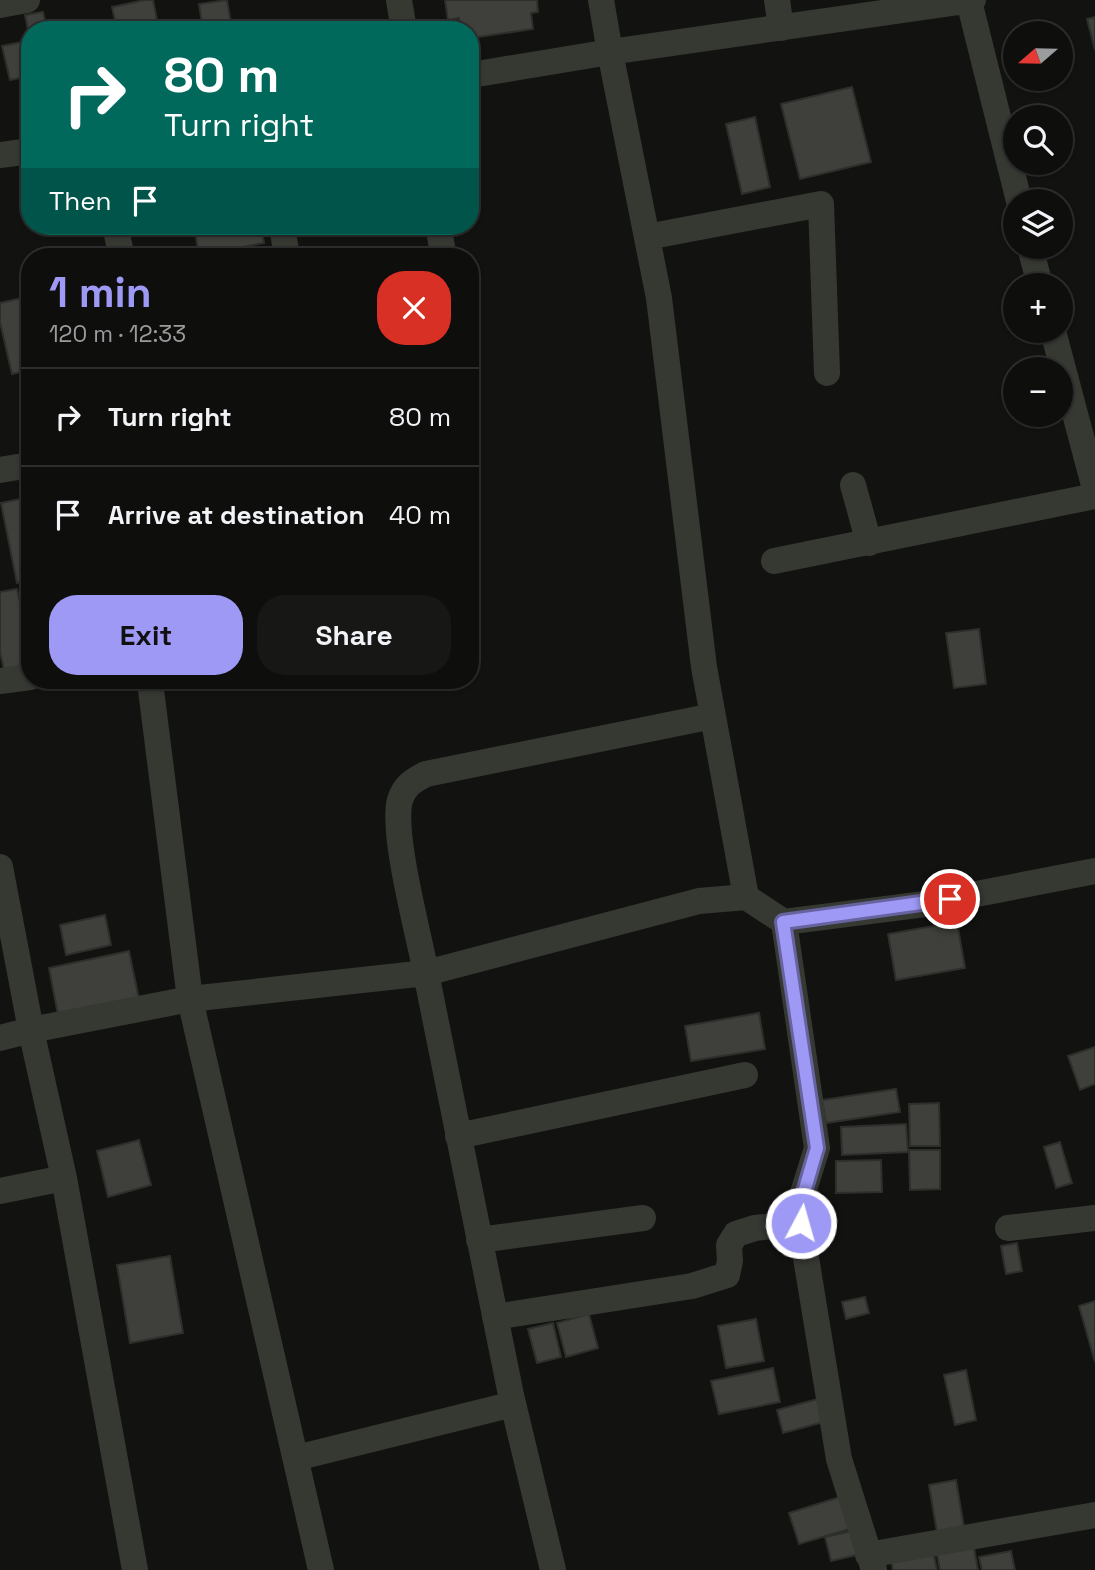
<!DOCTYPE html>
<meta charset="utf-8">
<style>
body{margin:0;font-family:"Space Grotesk",sans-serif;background:#171716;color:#f1f3f6;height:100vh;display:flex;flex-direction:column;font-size:26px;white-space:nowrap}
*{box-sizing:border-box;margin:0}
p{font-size:23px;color:#9b9c9d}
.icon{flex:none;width:38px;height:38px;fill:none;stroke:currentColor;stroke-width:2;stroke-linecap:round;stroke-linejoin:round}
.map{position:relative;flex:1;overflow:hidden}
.details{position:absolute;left:21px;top:248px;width:458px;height:441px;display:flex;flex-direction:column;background:#0e0e0d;border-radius:28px;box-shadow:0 2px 5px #0004,0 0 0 2px #2e2e2e}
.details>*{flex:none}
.hud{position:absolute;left:21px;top:21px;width:458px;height:214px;border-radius:28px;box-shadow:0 2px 5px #0004,0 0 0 2px #2e2e2e;background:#00695c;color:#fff;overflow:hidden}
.needle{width:46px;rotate:250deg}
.buttons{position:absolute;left:1003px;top:21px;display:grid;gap:14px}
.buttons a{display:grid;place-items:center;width:70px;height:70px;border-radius:50%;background:#0e0e0d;box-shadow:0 2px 5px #0004,0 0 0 2px #2e2e2e;font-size:35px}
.pin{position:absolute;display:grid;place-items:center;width:60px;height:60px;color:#fff;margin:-30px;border:4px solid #fff;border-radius:50%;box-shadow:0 2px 7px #0007}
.me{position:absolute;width:77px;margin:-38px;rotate:6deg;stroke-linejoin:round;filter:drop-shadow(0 0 5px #0008)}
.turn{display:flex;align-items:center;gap:24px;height:147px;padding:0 28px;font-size:32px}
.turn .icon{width:91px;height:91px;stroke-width:2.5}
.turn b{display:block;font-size:49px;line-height:60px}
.then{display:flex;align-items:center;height:66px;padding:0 28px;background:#0003;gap:14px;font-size:26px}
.round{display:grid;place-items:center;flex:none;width:74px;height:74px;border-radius:28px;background:#171716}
.headline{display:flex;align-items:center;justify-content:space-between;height:119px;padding:0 28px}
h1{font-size:42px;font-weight:600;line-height:52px;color:#9e99f4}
.primary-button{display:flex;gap:14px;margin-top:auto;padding:14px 28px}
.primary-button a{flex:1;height:80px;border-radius:28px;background:#9e99f4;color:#111;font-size:28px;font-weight:600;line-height:80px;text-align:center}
.primary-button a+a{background:#171716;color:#f1f3f6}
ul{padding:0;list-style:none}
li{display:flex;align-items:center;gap:21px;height:98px;padding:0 28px;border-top:2px solid #2e2e2e}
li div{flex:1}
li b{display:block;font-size:26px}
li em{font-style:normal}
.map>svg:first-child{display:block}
</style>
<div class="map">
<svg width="1095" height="1570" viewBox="0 0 1095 1570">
<rect width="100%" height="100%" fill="#121311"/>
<path fill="#3f403b" stroke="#2d2f2b" stroke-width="2" d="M145,0h8l6,30h-42l-5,-23z
M227,0l5,30h-29l-4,-26z
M445,0h92l1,12 -7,1 2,16 -62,9v-8h-10l-2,-12 -11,2z
M43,12l4,18h-17v10l-5,-25z
M1095,17v33l-8,-31z
M22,42l8,34 -20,4 -8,-34z
M852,87l19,75 -71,17 -19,-75z
M755,117l15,70 -28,7 -16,-70z
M194,226h67l3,17 -65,12z
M30,296v74l-18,4 -12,-52v-19z
M30,497v83l-13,3 -16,-80z
M17,589l13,60v20l-25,5 -5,-22v-60z
M979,629l7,55 -32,4 -8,-55z
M105,915l6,30 -45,10 -6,-30z
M957,922l8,46 -69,12 -8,-46z
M129,951l11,53 -81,16 -10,-52z
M759,1013l6,36 -74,12 -6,-35z
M1095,1047v37l-15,6 -12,-34z
M896,1089l4,23 -74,11 -4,-23z
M939,1103l1,43h-30l-1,-42z
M906,1124l2,28 -66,3 -1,-28z
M139,1140l12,45 -43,12 -11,-46z
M1060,1142l12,41 -16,5 -12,-41z
M909,1150h31v39l-30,1z
M881,1160l1,32 -46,1v-32z
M1017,1243l5,28 -16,3 -5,-28z
M170,1256l13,77 -53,10 -13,-78z
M865,1297l4,16 -23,6 -4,-17z
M1095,1301v61l-16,-56z
M589,1314l9,34 -32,9 -9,-34z
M756,1319l8,42 -38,7 -8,-42z
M553,1323l8,34 -24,6 -9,-34z
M773,1368l7,34 -61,12 -8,-33z
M966,1370l10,50 -21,5 -11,-50z
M825,1397l6,23 -48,13 -6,-23z
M956,1480l8,47 -27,5 -8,-47z
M846,1495l10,32 -57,17 -10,-31z
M856,1530l5,24 -30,7 -6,-24z
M973,1543l5,27h-38l-4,-21z
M933,1551l4,19h-44l-2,-10z
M1011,1551l4,19h-33l-3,-13z"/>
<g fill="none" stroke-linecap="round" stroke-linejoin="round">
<path stroke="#363832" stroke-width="26" d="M399,0l5,30
M601,0l9,52 363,-52
M777,0l4,28
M969,1l50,200
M0,5l27,-5
M471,75l139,-23 49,246 45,369 42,230
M0,155l30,-4
M115,226l7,31
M282,226l5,31
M438,226l6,31
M647,237l174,-33 6,169
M1030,247l10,38
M1053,331l42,158
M0,470l30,-5
M853,485l16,58
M774,561l321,-65
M0,681l30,-4
M153,681l-2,9 39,309 236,-26c-7,-38 -35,-140 -26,-173 4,-14 14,-20 26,-26l287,-58
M0,867l31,163 33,148 71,392
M0,1038l31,-8 159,-31 131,571
M458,1136l287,-61
M0,1191l64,-13
M1008,1228l87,-10
M479,1240l164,-22
M495,1317l197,-31 35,-11 3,-14 -1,-16 7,-11 19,-6 46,-5
M296,1458l217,-54
M868,1555l227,-40
M553,1570l-42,-175 -85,-422 273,-72 47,-4 38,25
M874,1570l-35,-111 -41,-250 19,-61 -33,-226 141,-18 170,-33"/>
</g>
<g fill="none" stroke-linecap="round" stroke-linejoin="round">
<g stroke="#67639f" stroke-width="18">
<path id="route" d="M801,1223l-2,-14 18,-61 -34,-226 167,-23"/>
</g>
<use href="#route" stroke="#9e99f4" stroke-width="12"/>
</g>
</svg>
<div class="buttons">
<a><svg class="needle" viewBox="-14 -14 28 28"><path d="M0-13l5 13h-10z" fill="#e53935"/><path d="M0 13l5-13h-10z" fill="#9b9c9d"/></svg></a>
<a><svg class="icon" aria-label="search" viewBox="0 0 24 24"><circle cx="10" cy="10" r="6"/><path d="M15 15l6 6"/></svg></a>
<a><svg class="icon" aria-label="layers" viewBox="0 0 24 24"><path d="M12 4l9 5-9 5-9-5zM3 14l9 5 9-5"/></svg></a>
<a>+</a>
<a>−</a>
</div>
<div class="pin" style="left:950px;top:899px;background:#d93025"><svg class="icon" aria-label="arrive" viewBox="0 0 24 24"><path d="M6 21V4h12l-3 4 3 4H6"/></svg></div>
<svg class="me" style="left:801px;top:1223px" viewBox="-20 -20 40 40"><circle r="17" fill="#9e99f4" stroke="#fff" stroke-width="3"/><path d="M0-11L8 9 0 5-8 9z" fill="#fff"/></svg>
<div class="hud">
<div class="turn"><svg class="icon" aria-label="right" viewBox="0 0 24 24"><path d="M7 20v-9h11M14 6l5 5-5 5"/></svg><div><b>80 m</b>Turn right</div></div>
<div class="then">Then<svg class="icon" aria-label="arrive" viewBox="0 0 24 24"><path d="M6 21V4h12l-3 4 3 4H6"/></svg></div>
</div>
<section class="details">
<div class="headline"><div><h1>1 min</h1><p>120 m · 12:33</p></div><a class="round" style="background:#d93025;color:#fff"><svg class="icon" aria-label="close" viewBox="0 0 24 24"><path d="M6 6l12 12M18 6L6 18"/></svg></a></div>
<ul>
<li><svg class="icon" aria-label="right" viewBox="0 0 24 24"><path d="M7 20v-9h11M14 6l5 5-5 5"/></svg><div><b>Turn right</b></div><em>80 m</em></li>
<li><svg class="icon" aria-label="arrive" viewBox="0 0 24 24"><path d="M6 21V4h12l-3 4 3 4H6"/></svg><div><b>Arrive at destination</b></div><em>40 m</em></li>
</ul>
<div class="primary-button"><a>Exit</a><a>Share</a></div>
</section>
</div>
